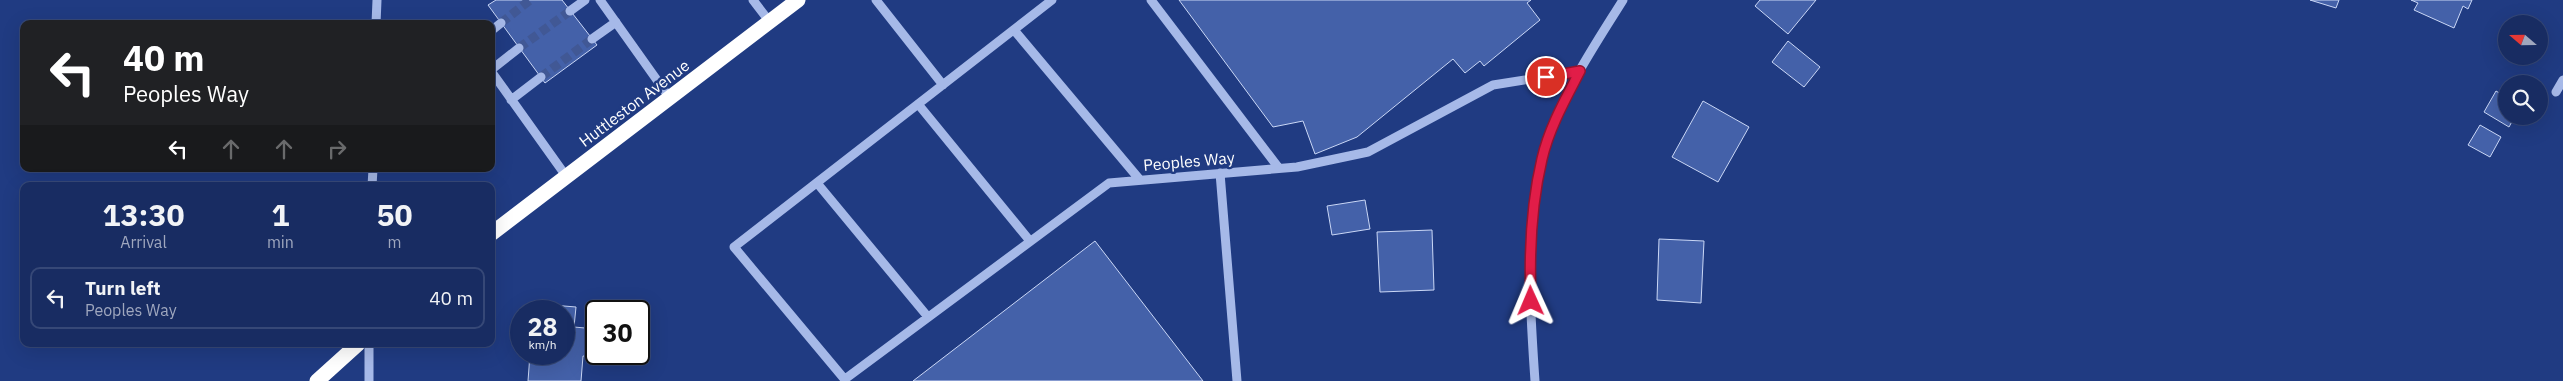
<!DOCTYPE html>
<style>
body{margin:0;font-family:"IBM Plex Sans",sans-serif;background:#25386b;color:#f1f3f6;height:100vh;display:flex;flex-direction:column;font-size:19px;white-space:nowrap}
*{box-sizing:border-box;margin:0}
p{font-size:16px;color:#9fa7be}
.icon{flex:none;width:28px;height:28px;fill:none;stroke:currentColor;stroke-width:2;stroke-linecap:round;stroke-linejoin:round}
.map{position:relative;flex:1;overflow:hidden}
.panel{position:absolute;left:20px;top:182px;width:475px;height:165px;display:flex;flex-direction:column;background:#182c62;border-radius:10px;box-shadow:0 5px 20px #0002,0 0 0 1px #364877}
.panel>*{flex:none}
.top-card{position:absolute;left:20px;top:20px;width:475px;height:152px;border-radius:10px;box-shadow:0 5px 20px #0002,0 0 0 1px #364877;background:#202124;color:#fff;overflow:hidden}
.needle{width:32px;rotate:290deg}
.buttons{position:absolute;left:2498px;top:15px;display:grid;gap:10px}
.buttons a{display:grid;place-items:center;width:50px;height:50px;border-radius:50%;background:#182c62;box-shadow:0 5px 20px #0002,0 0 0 1px #364877;font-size:25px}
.speed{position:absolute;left:510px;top:300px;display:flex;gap:10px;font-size:25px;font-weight:700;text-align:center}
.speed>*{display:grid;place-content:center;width:65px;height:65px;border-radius:50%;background:#182c62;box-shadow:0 5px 20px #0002,0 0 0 1px #364877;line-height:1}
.speed small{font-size:12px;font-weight:400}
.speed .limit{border:2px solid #111;border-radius:8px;background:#fff;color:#111}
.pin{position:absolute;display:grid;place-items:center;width:42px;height:42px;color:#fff;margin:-21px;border:2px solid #fff;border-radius:50%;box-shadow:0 1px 5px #0007}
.me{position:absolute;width:55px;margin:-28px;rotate:359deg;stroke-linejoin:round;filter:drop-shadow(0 0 4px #0008)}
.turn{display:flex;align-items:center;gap:18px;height:105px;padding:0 20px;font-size:22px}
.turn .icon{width:65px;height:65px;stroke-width:2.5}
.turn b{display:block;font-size:35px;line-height:42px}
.lanes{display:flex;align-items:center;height:48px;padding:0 20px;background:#0003;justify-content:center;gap:25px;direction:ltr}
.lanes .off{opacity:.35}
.eta{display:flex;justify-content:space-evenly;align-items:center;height:85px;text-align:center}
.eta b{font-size:30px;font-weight:800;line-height:35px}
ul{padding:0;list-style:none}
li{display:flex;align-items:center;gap:15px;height:62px;margin:0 10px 8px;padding:0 10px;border:2px solid #364877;border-radius:10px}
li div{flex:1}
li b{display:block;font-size:19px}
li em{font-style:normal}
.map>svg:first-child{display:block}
</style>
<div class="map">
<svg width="2563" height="381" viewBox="0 0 2563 381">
<rect width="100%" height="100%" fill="#203b82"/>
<path fill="#4461a9" stroke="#cad7f6" d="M496,0h66l35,45 -52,38 -57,-78z
M1179,0h352l-4,3 13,17 -56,46 -4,-5 -15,12 -12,-14 -96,78 -42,17 -12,-33 -30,6z
M1760,0h56l-28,34 -33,-28z
M2310,0h29l-3,8z
M2411,0h61l-4,9 -5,-3 -9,22 -40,-18 4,-7z
M1788,41l32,26 -16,20 -32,-25z
M2496,91l10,6v19h9l-6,11 -25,-15z
M1703,101l46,26 -31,55 -46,-25z
M2480,125l21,12 -11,20 -22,-12z
M1365,200l5,29 -38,6 -5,-29z
M1432,230l2,60 -54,2 -3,-60z
M1659,239l45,2 -3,62 -44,-3z
M1095,241l108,140h-290z
M552,305l24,2 -2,20 22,2v25h18l-1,5 -30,-3 -2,25h-53l2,-27h34v-43h-13z"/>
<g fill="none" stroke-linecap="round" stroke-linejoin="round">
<path stroke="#415895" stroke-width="9" stroke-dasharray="9 4.5" stroke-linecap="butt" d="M501,23l29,-23
M519,48l51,-37
M541,77l51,-38"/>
<path stroke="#a6b9e8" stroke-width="9" d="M600,0l69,97
M753,0l16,21
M876,0l67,85
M1151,0l127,167
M570,11l15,-11
M376,24l1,-24
M1014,30l126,150
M491,31l10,-8
M592,39l24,-17
M491,70l28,-22
M491,71l75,105
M2556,92l7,-12
M511,100l30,-23
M918,104l112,137
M1220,173l17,208
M817,183l111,134
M372,186l1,-17
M369,344v37
M845,379l264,-196 188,-16 71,-15 125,-67 87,-14
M846,381l-112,-134 318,-247
M1535,381c-5,-73 -11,-151 7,-223 14,-56 51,-110 81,-158"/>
<path stroke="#fff" stroke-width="15" d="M491,234l307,-234
M317,381l41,-37"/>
</g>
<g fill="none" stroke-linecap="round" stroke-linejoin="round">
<g stroke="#92132f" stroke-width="12">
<path id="route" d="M1531,301c-2,-48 0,-96 11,-142 7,-31 24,-61 38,-88l-34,6"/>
</g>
<use href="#route" stroke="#e11d48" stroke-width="9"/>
</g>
<g text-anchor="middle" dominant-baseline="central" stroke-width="5" stroke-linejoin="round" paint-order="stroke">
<g font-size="16" fill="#fff" stroke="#203b82">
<text transform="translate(634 103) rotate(-37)">Huttleston Avenue</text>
<text transform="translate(1189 161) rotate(-5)">Peoples Way</text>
</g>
</g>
</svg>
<div class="buttons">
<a><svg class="needle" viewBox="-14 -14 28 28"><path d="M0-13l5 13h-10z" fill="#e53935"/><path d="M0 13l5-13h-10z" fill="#9fa7be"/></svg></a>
<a><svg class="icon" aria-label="search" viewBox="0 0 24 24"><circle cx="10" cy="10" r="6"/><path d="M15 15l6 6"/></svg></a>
</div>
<div class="speed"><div>28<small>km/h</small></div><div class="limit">30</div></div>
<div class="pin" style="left:1546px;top:77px;background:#d93025"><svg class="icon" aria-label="arrive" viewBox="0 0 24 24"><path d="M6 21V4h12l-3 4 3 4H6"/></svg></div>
<svg class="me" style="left:1531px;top:301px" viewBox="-20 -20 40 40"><path d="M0-17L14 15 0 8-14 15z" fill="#e11d48" stroke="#fff" stroke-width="4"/></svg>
<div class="top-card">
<div class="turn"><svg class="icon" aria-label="left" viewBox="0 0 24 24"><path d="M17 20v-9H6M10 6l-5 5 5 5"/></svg><div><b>40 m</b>Peoples Way</div></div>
<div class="lanes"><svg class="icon" aria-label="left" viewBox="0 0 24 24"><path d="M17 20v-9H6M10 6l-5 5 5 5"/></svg><svg class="icon off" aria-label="ahead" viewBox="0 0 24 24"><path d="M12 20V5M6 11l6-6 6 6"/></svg><svg class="icon off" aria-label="ahead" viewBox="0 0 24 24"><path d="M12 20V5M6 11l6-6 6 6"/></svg><svg class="icon off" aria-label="right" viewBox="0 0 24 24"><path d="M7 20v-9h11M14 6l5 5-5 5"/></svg></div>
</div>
<section class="panel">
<div class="eta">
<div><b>13:30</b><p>Arrival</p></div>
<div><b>1</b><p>min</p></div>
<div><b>50</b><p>m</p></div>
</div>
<ul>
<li><svg class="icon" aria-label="left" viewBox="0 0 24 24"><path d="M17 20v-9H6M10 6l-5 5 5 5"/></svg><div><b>Turn left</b><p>Peoples Way</p></div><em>40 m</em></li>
</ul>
</section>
</div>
